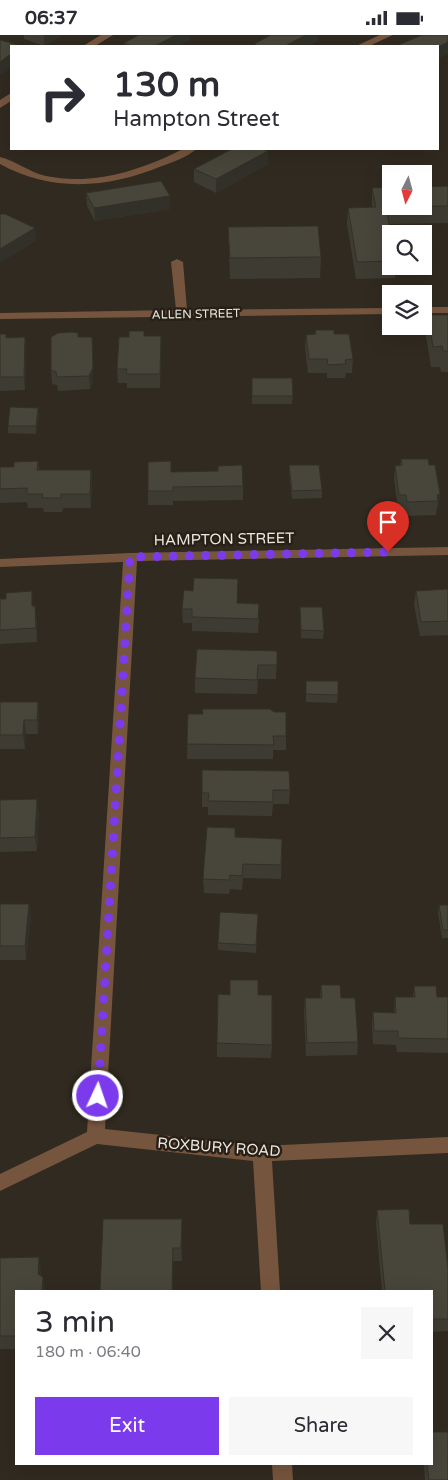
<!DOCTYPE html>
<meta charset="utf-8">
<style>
body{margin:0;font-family:"Varela Round",sans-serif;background:#f7f7f7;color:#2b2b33;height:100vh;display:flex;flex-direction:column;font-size:19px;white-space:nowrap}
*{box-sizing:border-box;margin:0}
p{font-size:16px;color:#7c7c81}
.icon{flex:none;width:28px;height:28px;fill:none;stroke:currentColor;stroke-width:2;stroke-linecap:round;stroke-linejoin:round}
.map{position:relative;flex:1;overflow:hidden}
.drawer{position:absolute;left:15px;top:1255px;width:418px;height:175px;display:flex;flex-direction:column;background:#fff;border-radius:0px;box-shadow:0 5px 20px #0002}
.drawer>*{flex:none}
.hud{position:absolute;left:10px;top:10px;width:429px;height:105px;border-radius:0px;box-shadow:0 5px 20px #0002;background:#fff;color:#2b2b33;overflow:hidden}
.needle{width:32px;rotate:186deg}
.controls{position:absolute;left:382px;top:130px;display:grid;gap:10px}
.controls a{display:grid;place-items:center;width:50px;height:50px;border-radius:0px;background:#fff;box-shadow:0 5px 20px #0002;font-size:25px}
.pin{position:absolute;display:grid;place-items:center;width:42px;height:42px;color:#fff;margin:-51px -21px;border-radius:50% 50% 50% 0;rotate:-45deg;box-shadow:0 0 5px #0007}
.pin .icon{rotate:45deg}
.me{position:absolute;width:55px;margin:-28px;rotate:3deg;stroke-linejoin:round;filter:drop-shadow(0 0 4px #0008)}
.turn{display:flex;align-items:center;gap:18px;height:105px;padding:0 20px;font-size:22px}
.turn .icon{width:65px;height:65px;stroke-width:2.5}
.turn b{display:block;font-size:35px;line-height:42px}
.round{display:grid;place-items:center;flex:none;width:52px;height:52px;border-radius:0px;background:#f7f7f7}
.headline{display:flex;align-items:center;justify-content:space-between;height:85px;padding:0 20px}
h1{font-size:30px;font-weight:600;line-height:38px}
.action{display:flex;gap:10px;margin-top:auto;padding:10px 20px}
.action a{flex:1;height:58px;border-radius:0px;background:#7c3aed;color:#fff;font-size:20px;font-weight:600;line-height:58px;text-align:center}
.action a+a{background:#f7f7f7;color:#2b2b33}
.status{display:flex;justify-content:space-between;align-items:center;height:35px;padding:0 25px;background:#fff;direction:ltr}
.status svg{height:14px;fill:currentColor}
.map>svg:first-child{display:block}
</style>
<div class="status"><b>06:37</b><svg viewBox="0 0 49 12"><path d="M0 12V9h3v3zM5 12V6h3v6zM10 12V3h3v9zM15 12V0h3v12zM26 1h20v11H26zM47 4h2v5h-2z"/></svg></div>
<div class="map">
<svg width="448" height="1445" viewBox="0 0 448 1445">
<rect width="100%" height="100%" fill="#312a20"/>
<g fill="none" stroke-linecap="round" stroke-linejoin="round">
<path fill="#76553e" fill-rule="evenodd" d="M101,0h12l-18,11h-12z
M380,0h13l-24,11h-13z
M11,58v8l-11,7v-8z
M183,114h13c-8,8 -23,13 -34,17 -53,22 -110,27 -162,-2v-7c16,4 29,15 46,19 47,10 96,-6 137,-27z
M177,224l6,3 4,48 204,-2v6l-391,5v-6l176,-3 -5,-48z
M424,272h24v6h-24z
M448,512v8l-311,6 -32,568 157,17 186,-9v16l-176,8 8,130h-19l-8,-130 -156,-17 -97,47v-17l87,-42 36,-570 -123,5v-8l130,-6z
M272,1429h20l1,16h-20z"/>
</g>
<path fill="#3e3c32" d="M24,0h39l-19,11 -20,-7z
M139,0h51v5l-12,6h-54v-3z
M268,116v13l-52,29 -22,-11v-13z
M448,151v37l-59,1 2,11v31h5l-1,12 -39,1 -9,-55 1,-16 24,-1v-19z
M86,158l84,16 -75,12 -8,-15z
M228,192l93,30 -1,21 -90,1z
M428,280h20v57h-7l-1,-5h-9l-5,-31z
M315,295l19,4 19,25 -1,14h-6l-1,5h-18v-5h-19l-3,-25 1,-13 9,-1z
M0,299h6l1,4 18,-1 1,14 -1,39 -25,1z
M145,301h16l-1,52h-33v-5h-9l-1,-14z
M78,302h14l1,45 -3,7 -32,2 -1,-6 -5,-1 -1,-14z
M252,343l41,18 -1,8h-40z
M38,373l1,7 -3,19 -28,-1v-7z
M401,424l28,6 11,29 -2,14h-1l-1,7 -30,1 -1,-7h-7l-4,-30 1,-13 5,-1z
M38,426l1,9h52l1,14 -1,24h-28l-1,4h-18l-1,-4h-15l-1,-6 -27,1v-36h14z
M289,430l33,25v8l-30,1 -3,-26z
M171,437l72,14v14l-70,1v4h-25v-14z
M448,554v46l-28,1 -6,-31 2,-14z
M0,564l33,7 4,14v22l-37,2z
M238,568l21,15 -1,15 -66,-2v-8h-9l-1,-14z
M300,572l24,24 -1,8 -22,-1z
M277,616l-1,28h-18l-1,15 -62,-1v-15z
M306,646l32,14 -1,8 -31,-1z
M0,667h38l1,14 -1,18h-12l-1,15h-25z
M188,679l98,22v14h-13v9h-86z
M290,755l-1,14h-16l-1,12 -64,-1v-8h-6v-14z
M0,765l39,13 -2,38 -37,1z
M235,802l47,2 -1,40 -38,-1 -1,12 -12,-1 -1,5 -25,-1 -1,-14z
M0,869l31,14 -5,42h-26z
M439,870h9v33h-6l-4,-25z
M258,879l-2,39 -38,-3v-7z
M321,950l20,13 17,44 -1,13 -51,1 -2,-44 1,-14h15z
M414,951l23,11h11v56l-51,-1 -1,-7 -23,-1 -1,-18 1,-14 21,1 1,-16h18z
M258,960l14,50 -1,13 -54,-1v-14z
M377,1175l33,14 38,44v63l-17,1v-41h-49l-6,-68z
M182,1197v29h-8l-74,30z
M0,1223l41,12 -1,6 3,1 2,13 -29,1v58h-16z
M424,1429h7l17,16h-23z"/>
<path fill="#323129" d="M44,0h19l-19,11z
M176,0h14v5l-12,6h-23z
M306,0h12v6l-10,5h-23z
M448,7v12l-10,5v-12z
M11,19v14l-11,8v-14z
M268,116v13l-52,29v-14z
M170,161v13l-75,12 -1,-13z
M35,193l1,13 -36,22v-14z
M25,302l1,14 -1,39 -1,-13z
M92,302l1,45 -3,7 -1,-13z
M38,373l1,7 -3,19v-8z
M91,435l1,14 -1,24 -1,-14z
M440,459l-2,14h-1l1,-7 -1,-6z
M35,571l2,14v22l-1,-14z
M38,667l1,14 -1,18 -1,-14z
M24,685l2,14 -1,15 -2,-14z
M37,764l2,14 -2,38 -2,-14z
M29,869l2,14 -5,42 -1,-14z
M182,1184v42l-1,-13z
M173,1213v43h-1z
M39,1222l2,13 -1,17 -2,-13z
M43,1242l2,13v1h-3z"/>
<path fill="#48463a" stroke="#323129" d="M139,0h37l-21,11h-23l-8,-3z
M271,0h35l-21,11h-26l-5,-2z
M422,0h26v7l-10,5v-1h-42z
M0,5l22,6h-11v8l-11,8z
M232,114h30l6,2 -52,28 -22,-10z
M161,146l9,15 -76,12 -8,-15z
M448,151v20l-62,1 5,28v26l-34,1 -9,-54 28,-1 -4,-19 19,-1v19h33v-19z
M1,179h4l30,14 -35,21v-34z
M318,191l3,31 -91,1 -2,-31z
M428,280h20v36h-5l-1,-5 -9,1z
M315,295h19v4h15l4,25 -8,1 1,4 -18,1 -1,-6h-18l-3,-24 10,-1z
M129,296h15v5h17l-1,38h-34l1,-5h-10l2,-32h10z
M72,297l6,1v4h14l1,31 -4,8 -32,1 -1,-5 -5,-2v-33l7,-4z
M0,299h6v4l19,-1 -1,40h-24z
M252,343h40l1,18h-41z
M10,372l28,1 -2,18h-28z
M401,424h27l1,6h6l5,29 -3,1 1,6 -31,1 -1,-7h-7l-4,-29 7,-1z
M38,426l-1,9h54l-1,24h-29v4h-19l1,-4h-16v-6l-27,1v-22h14v-5z
M171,426v11l47,-1v-5l24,-1 1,21 -70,1v4h-25v-29z
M289,430h30l3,25 -30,1z
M194,543l44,1 -1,24 22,1 -1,15 -66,-2v-8h-10l2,-19 9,1z
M448,554v32l-27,1 -5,-31z
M32,556v15h3l1,22 -36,2v-31h6v-6z
M300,572h22l2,24 -23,-1z
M197,614l80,2v14h-19l-1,15 -62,-2z
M306,646h32v14l-32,-1z
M0,667h38l-1,18h-13l-1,15h-23z
M202,674h68l4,3h12v24h-13l1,9 -87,-1 1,-30h15z
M202,735l87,1 1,19h-17v12l-65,-1 1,-8h-7z
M37,764l-2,38 -35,1v-38z
M207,792l28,1v9l47,2 -1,26 -38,-1 -1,12 -12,-1 -1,5 -26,-1z
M0,869h29l-4,42h-25z
M439,870h9v25h-5z
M220,877l38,2 -2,31 -38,-2z
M230,945h28v15h14v50l-55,-2 1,-49 12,1z
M321,950h19l1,13h14l3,44 -51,1 -2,-45h17z
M414,951h22l1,11h11v42l-50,-1v-7h-24l-1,-19 23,1 -1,-16h20z
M409,1174l1,15h33l5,44v51h-17v-28h-46l-8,-81z
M103,1184h79l-1,29h-8l-1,43h-72z
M39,1222l-1,17 5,3 -1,14h-26v45h-16v-78z
M431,1397h17v48h-19l-2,-16h4z"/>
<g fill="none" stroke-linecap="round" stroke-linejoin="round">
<path stroke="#7c3aed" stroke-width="9" stroke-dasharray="0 16.2" d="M98,1061l32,-539 258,-5"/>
</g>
<g text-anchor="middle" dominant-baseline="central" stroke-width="5" stroke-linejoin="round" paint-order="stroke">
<g font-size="12" fill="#ece7e0" stroke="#272016">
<text transform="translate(196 279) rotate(-1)">ALLEN STREET</text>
</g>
<g font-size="15" fill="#ece7e0" stroke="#272016">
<text transform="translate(224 504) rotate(-1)">HAMPTON STREET</text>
<text transform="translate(219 1112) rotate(4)">ROXBURY ROAD</text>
</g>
</g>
</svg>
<div class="controls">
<a><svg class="needle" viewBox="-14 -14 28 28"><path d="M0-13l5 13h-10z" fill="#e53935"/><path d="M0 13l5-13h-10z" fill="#7c7c81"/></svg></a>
<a><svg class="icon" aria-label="search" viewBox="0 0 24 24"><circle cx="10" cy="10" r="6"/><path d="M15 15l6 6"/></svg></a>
<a><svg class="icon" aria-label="layers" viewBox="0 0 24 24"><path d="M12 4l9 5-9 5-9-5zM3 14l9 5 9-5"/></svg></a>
</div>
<div class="pin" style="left:388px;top:517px;background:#d93025"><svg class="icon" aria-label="arrive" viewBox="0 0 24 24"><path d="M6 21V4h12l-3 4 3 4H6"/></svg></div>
<svg class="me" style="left:98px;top:1061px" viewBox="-20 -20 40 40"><circle r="17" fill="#7c3aed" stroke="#fff" stroke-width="3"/><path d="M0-11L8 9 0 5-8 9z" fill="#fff"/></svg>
<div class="hud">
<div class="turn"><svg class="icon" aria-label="right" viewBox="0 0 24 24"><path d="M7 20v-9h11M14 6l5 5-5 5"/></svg><div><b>130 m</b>Hampton Street</div></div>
</div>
<section class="drawer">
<div class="headline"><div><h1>3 min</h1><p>180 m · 06:40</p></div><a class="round"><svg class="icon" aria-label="close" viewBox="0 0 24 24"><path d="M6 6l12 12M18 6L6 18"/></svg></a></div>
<div class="action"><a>Exit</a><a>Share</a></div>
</section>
</div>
